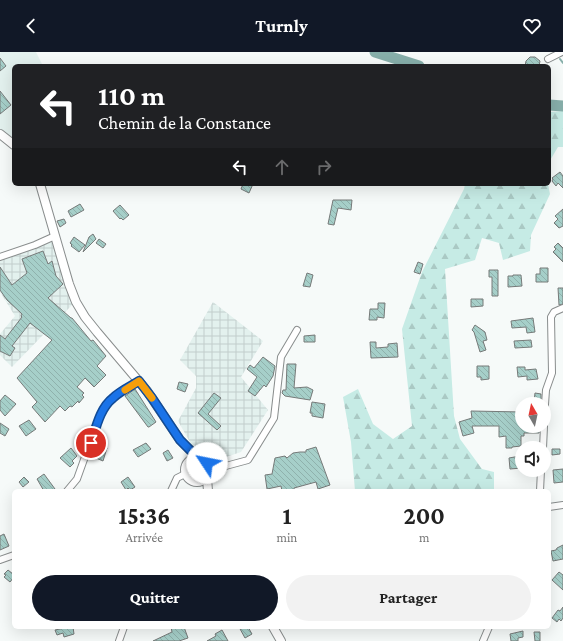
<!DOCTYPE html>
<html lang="fr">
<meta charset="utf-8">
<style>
body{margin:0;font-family:"Crimson Pro",serif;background:#f2f2f2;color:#222;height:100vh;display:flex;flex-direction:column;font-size:15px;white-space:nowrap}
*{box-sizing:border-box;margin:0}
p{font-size:13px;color:#767676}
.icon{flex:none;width:22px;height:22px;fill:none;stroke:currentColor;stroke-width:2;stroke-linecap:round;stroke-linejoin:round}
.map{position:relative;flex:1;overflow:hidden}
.side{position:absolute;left:12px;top:437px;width:539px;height:140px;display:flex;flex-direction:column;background:#fff;border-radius:6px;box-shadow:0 4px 16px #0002}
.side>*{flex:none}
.hud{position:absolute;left:12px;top:12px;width:539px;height:122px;border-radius:6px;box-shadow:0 4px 16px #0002;background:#202124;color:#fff;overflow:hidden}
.needle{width:26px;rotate:351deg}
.controls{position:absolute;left:515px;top:345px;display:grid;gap:8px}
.controls a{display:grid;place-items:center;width:36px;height:36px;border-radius:50%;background:#fff;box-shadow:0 4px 16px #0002;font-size:20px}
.pin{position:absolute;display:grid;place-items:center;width:34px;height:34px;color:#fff;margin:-17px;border:2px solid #fff;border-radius:50%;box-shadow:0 1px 4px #0007}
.me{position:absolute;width:44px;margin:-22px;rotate:304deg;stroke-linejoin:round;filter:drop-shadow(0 0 3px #0008)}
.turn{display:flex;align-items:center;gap:14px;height:84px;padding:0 20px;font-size:18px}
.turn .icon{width:52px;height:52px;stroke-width:2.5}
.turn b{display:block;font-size:28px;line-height:34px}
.lanes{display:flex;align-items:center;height:38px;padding:0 20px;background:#0003;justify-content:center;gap:20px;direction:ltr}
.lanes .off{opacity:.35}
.eta{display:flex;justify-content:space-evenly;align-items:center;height:68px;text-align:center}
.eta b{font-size:24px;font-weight:700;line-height:28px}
.button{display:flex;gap:8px;margin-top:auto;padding:8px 20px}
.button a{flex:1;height:46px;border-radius:24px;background:#111827;color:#fff;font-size:16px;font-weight:700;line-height:46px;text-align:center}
.button a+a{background:#f2f2f2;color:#222}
header{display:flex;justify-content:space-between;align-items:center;height:52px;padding:0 20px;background:#111827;color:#fff;font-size:18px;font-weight:700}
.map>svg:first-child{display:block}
</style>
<header><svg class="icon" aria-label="back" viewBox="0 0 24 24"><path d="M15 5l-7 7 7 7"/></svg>Turnly<svg class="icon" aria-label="heart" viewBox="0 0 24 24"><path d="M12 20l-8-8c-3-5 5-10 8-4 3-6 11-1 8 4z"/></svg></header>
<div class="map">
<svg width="563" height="589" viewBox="0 0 563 589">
<defs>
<pattern id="industrial-grid" width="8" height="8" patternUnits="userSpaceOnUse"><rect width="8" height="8" fill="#e3f1ee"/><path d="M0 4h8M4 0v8" fill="none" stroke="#c2cecc"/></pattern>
<pattern id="grass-dots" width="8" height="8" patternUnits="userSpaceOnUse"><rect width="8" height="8" fill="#c6ebe5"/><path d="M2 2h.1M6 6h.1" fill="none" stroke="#aac9c4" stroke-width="1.8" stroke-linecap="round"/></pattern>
<pattern id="forest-firs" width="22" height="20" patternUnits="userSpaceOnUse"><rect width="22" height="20" fill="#c6ebe5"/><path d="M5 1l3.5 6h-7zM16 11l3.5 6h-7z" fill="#aac9c4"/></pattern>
<pattern id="building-back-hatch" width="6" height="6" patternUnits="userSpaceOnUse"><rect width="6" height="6" fill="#a6cfc9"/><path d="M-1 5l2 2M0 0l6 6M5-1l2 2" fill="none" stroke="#8fb1ac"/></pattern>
</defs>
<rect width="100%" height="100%" fill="#f6faf9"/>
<path fill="#e3f1ee" d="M1,0h35l7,14h-29v75l-14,-10v-78z"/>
<path fill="url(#industrial-grid)" d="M52,190l20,63 -60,62 -12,-12v-21l15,-18 -15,-24v-32z
M213,250l50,39 -22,36 27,33 -27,42 -24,8 -26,-16 -13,-23 18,-33v-12l-16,-16z"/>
<path fill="url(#grass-dots)" d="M190 418a7 7 0 1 1 14 0a7 7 0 1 1-14 0Z"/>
<path fill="url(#forest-firs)" d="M563,59v36h-5l-9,15v-50z
M465,132h83l2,10 -19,41 -1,16 -27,9 -4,-17 -17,-5 -7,22 -30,9 9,147 6,23 22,30 12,3v19h-139l-4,-49 -8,-45 15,-8 15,35 20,15 19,-13 -10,-97 20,-57 42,-83z"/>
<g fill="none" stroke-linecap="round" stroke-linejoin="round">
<path stroke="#87afaa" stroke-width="2" d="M560,7l3,4"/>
<path stroke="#87afaa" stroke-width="11" d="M375,0l44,14
M549,53l14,1"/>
</g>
<path fill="url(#building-back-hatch)" stroke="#767a79" d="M530,5h5l5,4 -1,5h-14l1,-5z
M0,6l6,8 -6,5z
M0,39l11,14 -11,9z
M560,120l3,4v12l-5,-5 -2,3 -4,-5 1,-2 -1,-1z
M243,132h10l-4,9 -8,-4z
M333,148h19l-1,10 -13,-2 -4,17 -6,-1z
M80,152l4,6 -13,7 -3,-6z
M120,153l9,10 -6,5 -2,-2 -1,1 -7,-8z
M563,157v17l-4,2 -5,-5 4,-4 -3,-3z
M64,167l2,4 -6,4 -3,-6z
M93,182l3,5 -13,13 6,-15z
M74,185l11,8 -6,7 -8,-6 1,-1 -2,-2z
M99,187l7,5 -3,4 -7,-5z
M558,191l5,5v14l-10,-10 3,-3 -2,-2z
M43,199l5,13 4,-3 4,15 7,8 -15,14 23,20h1l19,23 2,-1 13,16 -9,10 9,9 -12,12 -9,-9 -8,9 7,6 -2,2 2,2 -5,6 -1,-2 -6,6 -2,-1 -5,5 -5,-5 -15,16 -13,-15 5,-5 -20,-24 35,-38 -22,-17 -18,23 3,2 -5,8 -10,-5v-16l5,4 17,-22 -1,-1 1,-2 -15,-14 -7,-10v-23l12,18 15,-12 -5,-14z
M418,210l5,2 -3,10 -6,-2z
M540,216h8v14h-12v-8h4z
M489,218h9v26h-6v-19h-3z
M307,221l6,2 -3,12 -7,-1z
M513,223h8l1,11 -14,1v-11h5z
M558,236h5v16l-4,1z
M471,247h12v7l-12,1z
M378,251h7l-1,15 -7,-1v3h-8l1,-11h8z
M533,266l2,14 -8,1 -1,-6 -14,1 -1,-7z
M475,273l10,7 2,8 -4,1 3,9 -6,2 -6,-20 -2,-2z
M315,283v7h-11v-6z
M531,288l1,7 -17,1 -1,-7z
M370,290h6v6l12,-1v-3l9,-1 1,14 -27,1z
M263,305l12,9 -2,10 -7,11 -2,-2 -9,11 -7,-5 9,-14 -10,-8 3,-4 4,3z
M287,312h9l-2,24 13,-1 6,3 -3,10 -25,-4 -3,-3 1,-3h3z
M477,314h12v13l-8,1v-3h-4z
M517,315h8v3l11,-1 2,10 -11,1v-4l-9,1z
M179,330l9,2 -3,8 -8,-3z
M135,337l21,33 -7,5h-1l-23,-31z
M214,341l7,5 -13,16 13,12 -4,4 -19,-17z
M535,341l6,1v9l-7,-1z
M5,343l11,9 -11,12 -5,-6v-9z
M312,350l13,2 -2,14 -11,-2v-3h-2z
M471,359l51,1v14h18l-1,7h-15v3h-3v10l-9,1v1h-6v-12l-7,1v-11h-27l2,7 -11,3 -4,-14 13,-4z
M29,368l7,9 -10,7 -7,-10z
M0,371l9,6 -4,7 -5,-3z
M146,391l5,6 -13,8 -5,-7z
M100,394l7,2 -4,13 -7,-3z
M316,395l14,38 -12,4 -2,-7 -22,6v3h-12l-1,-5 -14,3 -2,-14 7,-1 3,-16 10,-2 2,2 6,-5 7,-1h6v-2z
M71,396l6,8 -5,5 2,2 -4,4 -10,-9z
M552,397h8v5l-8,1z
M168,398l5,8 -6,3 -4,-8z
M520,404v5h2v7l-12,1 -1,-11z
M563,417v13l-9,1 -1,-13z
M44,422l11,15 -4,2h-7l-7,-12z
M24,425l5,5 -6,5 -4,-5z
M128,425l7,10 -5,3 -2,-2 -2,2 -5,-8z
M4,482l5,12 -9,4v-14z
M563,493v14l-10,2 -2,-10 5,-1 1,-2z
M8,518l5,4 -1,1 2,2 -4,5 -6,-5 2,-2 -2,-1z
M559,520l4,3v15l-11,-10z
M563,555v11l-2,3 -2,-2 -2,3 -5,-4 6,-8 2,1z
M69,575h4l1,7 -10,3 -1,-4 -6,2 -2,-5z
M171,575h13l4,11 -9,3h-26l19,-9z
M239,575h9l4,7 -7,4z
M222,578l6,11h-21l9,-5 -1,-2z
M523,579v6l-5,1v3h-7l-1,-7z
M534,580h6v9h-5z"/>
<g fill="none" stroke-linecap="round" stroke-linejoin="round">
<g stroke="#898d8d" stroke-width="8">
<path id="street" d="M548,7l14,-7
M0,205l35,-12 20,-9
M544,367l2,-29 6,-17 -1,-56 3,-5 9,-4
M543,396l1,-22
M209,414l13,1
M209,423l13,-8 26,-7 26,-42 7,-61 16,-27
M67,439l10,-12 23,-64c11,-19 21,-23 39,-34
M171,439l6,-13 8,-4
M540,439l1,-21
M549,455l14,-2
M0,508l14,-5
M119,589l5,-14
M483,589l6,-14"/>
</g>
<g stroke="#898d8d" stroke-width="10">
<path id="secondary" d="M0,82l14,11
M40,132l29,100 7,18 9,15 12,15 50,59 33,49 18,18
M185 418a12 12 0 1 1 24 0a12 12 0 1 1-24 0Z
M207,426l1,13
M273,575l8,14"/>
</g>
<use href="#street" stroke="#fff" stroke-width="6"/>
<use href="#secondary" stroke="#fff" stroke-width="8"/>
</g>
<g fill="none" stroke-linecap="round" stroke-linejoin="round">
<g stroke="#114b97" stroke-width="10">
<path id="route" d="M91,391c5,-15 9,-35 22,-45 7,-7 18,-12 26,-17l13,17 28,42 18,18 4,1 5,4"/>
</g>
<use href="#route" stroke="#1a73e8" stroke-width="7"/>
<path stroke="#f59e0b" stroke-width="7" d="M125,338l14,-9 13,17"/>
</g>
</svg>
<div class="controls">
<a><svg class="needle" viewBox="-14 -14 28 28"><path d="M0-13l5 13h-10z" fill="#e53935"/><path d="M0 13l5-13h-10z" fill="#767676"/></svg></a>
<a><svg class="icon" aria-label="sound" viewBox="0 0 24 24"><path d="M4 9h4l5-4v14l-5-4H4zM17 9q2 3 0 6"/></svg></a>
</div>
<div class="pin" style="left:91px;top:391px;background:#d93025"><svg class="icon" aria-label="arrive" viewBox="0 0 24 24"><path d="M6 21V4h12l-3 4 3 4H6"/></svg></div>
<svg class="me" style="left:207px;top:411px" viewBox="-20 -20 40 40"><circle r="19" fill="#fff"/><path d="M0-13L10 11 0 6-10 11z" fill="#1a73e8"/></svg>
<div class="hud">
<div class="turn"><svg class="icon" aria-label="left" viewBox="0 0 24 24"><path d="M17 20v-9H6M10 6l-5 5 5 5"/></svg><div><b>110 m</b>Chemin de la Constance</div></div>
<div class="lanes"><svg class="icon" aria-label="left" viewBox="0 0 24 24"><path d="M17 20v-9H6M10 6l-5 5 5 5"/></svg><svg class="icon off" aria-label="ahead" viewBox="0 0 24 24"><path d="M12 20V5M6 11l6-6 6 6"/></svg><svg class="icon off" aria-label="right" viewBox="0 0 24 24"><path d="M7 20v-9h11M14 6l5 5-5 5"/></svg></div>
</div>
<section class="side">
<div class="eta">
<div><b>15:36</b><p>Arrivée</p></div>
<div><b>1</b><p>min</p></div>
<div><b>200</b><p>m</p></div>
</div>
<div class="button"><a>Quitter</a><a>Partager</a></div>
</section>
</div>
